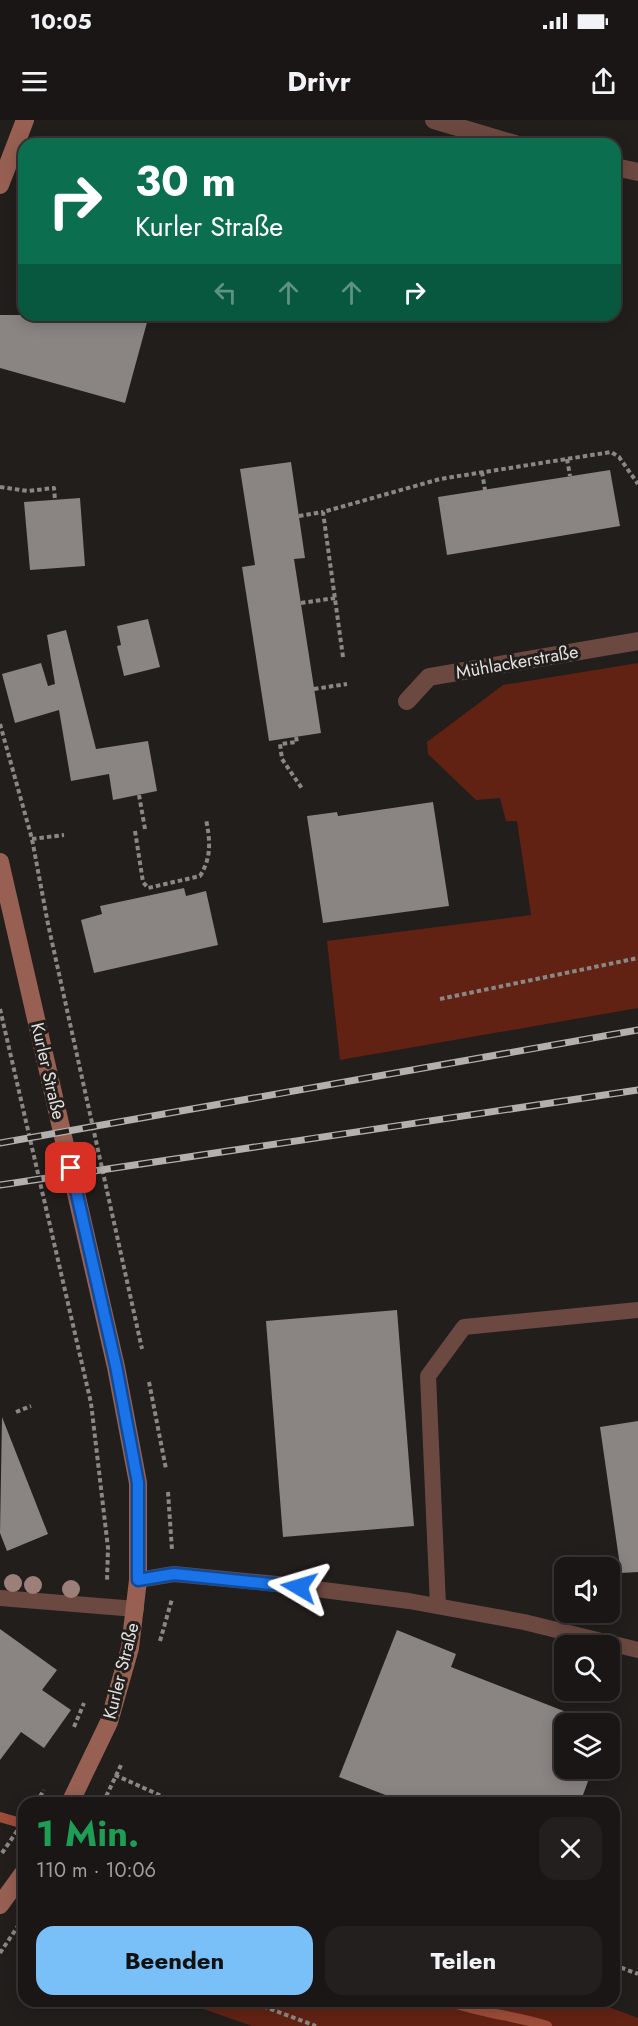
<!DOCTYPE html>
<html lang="de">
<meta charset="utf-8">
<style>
body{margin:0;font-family:Jost,sans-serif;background:#231f1e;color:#f1f3f6;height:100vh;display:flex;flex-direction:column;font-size:22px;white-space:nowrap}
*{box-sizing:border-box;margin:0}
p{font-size:20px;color:#9f9fa0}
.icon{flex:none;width:33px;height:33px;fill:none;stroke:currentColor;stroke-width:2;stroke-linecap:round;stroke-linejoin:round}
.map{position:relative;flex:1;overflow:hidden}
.side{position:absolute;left:18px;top:1677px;width:602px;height:210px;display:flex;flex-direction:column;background:#1a1615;border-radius:18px;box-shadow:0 3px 15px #0003,0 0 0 2px #383534}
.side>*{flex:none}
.top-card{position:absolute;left:18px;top:18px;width:603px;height:183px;border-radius:18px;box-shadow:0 3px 15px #0003,0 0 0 2px #383534;background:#0b6e4f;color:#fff;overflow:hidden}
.tools{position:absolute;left:554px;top:1437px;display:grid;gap:12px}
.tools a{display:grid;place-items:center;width:66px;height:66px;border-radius:12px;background:#1a1615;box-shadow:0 3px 15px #0003,0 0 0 2px #383534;font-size:30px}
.pin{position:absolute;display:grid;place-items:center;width:51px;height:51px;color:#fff;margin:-26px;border-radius:12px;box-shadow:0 3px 9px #0006}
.me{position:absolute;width:66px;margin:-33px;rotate:277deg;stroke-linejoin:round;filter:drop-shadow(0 0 4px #0008)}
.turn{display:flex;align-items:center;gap:21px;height:126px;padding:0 18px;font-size:27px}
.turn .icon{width:78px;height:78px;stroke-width:2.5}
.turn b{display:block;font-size:42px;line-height:51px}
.lanes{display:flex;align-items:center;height:57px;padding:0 18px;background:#0003;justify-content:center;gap:30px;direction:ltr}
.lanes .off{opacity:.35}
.round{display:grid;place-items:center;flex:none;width:63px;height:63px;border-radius:18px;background:#231f1e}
.head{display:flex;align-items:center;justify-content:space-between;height:102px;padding:0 18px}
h1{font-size:36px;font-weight:700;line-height:45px;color:#1e9e55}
.action{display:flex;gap:12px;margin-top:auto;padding:12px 18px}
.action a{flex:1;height:69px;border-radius:18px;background:#79bff8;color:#111;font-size:24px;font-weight:700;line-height:69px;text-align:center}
.action a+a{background:#231f1e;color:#f1f3f6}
.status{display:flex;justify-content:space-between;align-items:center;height:42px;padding:0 30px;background:#1a1615;direction:ltr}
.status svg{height:16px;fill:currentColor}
header{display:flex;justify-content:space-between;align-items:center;height:78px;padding:0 18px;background:#1a1615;font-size:27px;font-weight:700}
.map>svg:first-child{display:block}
</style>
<div class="status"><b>10:05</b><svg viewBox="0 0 49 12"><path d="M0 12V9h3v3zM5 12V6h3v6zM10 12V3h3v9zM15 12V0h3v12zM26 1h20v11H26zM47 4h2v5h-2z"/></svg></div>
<header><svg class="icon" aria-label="menu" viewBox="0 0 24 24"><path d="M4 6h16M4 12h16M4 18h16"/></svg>Drivr<svg class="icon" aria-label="share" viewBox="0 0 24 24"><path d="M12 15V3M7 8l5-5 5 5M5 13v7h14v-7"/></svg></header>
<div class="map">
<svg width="638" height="1906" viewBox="0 0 638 1906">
<rect width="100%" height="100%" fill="#221e1c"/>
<path fill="#612213" d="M638,543v345l-298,52 -13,-119 204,-26 -14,-94h-11l-6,-23 -24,2 -48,-46 -1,-12 76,-57z
M181,1881h412l45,17v8h-386z"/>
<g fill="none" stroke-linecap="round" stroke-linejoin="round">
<path stroke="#9d4c39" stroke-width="10" d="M0,1697l24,7
M449,1881c31,13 66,14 98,25"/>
</g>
<path fill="#8a8482" d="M0,195h149l-24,88 -125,-35z
M291,342l14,96 -11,1 27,174 -52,8 -27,-174 13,-2 -15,-96z
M610,350l10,56 -173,29 -9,-58z
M80,378l5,68 -55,4 -6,-68z
M148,499l12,48 -36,9 -7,-30 4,-1 -4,-19z
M66,510l30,119 52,-8 9,50 -44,9 -4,-26 -38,7 -12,-71 -44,13 -13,-49 39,-11 7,23 7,-2 -8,-49z
M433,682l16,104 -126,17 -16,-107 30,-4 1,4z
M184,768l2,8 20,-5 12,54 -124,28 -13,-53 21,-6 -2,-8z
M397,1190l17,216 -131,11 -17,-216z
M2,1297l46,117 -41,17 -7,-18z
M638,1301v151l-17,1 -21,-146z
M0,1509l57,41 -15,20 29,20 -27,38 -23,-16 -21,28z
M397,1510l59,24 -5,13 146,57h-33v44h29l-13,35h-174l-67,-26z"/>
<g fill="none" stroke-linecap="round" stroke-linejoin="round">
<path stroke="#8a8785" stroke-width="4" stroke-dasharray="4.5 3" stroke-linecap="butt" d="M567,339l3,17
M482,352l3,18
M0,367l28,4 26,-3 1,12
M299,396l24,-4
M301,483l34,-5
M343,537l-20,-145 117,-33 171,-27 8,5 19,27
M314,569l33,-5
M0,604l32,115 16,85 94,425
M296,617l1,5 -17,2 2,15 21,31
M139,675l6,34
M135,711l8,51 5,6 52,-12c12,-19 10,-36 6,-57
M32,719l32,-4
M440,879l198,-41
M0,889l91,394 17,145 -1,33
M149,1262l17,87
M16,1292l15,-6
M168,1372l4,58
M160,1521l12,-42
M74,1607l10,-24
M115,1655l62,28
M36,1683l8,-13
M103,1683l19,-40
M2,1733l22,-32
M0,1833l18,-27
M614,1845l24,9
M249,1881l67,25"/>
<path stroke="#6c4940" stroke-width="16" d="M138,1460l36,-6 103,10 132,17 115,21 114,28
M0,1478l136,11
M438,1486l-10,-230 36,-49 174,-17"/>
<path stroke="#6c4940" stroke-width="18" d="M407,581l22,-24 209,-36"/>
<path stroke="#6c4940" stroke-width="18" d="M434,0l81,24
M615,47l23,5"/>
<path stroke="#976052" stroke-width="18" d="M0,65l25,-65
M0,742l116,505 22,116v97l-8,68 -21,74 -39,81
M0,1785l24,-33"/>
<g stroke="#b3b0ae" stroke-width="7">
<path id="rail" d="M0,1023l638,-113
M0,1065l638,-95"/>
</g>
<use href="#rail" stroke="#221e1c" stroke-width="4.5" stroke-dasharray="14" stroke-linecap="butt"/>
</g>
<g fill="#9c7f78">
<circle cx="13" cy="1463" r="9"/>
<circle cx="33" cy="1465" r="9"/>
<circle cx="71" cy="1469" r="9"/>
</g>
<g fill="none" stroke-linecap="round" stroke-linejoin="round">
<g stroke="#114b97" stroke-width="15">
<path id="route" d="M71,1048l45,198 22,117v97l36,-6 125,13"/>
</g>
<use href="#route" stroke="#1a73e8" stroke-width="10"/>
</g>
<g text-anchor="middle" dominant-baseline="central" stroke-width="6" stroke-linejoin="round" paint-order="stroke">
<g font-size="18" fill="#e4e1e0" stroke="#221e1c">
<text transform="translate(517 542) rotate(-10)">Mühlackerstraße</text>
<text transform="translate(48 951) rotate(77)">Kurler Straße</text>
<text transform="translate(121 1551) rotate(-76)">Kurler Straße</text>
</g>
</g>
</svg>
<div class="tools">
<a><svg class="icon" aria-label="sound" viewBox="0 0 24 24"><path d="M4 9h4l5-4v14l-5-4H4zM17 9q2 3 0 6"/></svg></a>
<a><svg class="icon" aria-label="search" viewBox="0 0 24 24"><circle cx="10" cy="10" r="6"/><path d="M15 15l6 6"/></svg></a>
<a><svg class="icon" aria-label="layers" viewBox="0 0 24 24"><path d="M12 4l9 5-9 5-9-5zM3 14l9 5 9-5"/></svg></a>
</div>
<div class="pin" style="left:71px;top:1048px;background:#d93025"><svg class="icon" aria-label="arrive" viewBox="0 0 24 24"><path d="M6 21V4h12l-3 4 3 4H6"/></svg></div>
<svg class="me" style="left:299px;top:1467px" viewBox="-20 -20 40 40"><path d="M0-17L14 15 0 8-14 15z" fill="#1a73e8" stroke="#fff" stroke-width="4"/></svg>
<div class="top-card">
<div class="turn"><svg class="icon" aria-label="right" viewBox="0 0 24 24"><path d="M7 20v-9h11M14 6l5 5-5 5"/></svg><div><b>30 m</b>Kurler Straße</div></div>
<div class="lanes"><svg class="icon off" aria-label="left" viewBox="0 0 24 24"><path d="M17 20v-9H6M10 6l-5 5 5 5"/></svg><svg class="icon off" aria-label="ahead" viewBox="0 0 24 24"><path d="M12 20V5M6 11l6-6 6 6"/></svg><svg class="icon off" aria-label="ahead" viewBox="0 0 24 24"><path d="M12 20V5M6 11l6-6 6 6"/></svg><svg class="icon" aria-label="right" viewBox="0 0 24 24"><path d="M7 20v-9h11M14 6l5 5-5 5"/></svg></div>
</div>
<section class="side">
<div class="head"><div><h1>1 Min.</h1><p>110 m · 10:06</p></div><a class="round"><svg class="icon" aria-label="close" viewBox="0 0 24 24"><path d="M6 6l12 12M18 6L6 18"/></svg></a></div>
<div class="action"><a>Beenden</a><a>Teilen</a></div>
</section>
</div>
